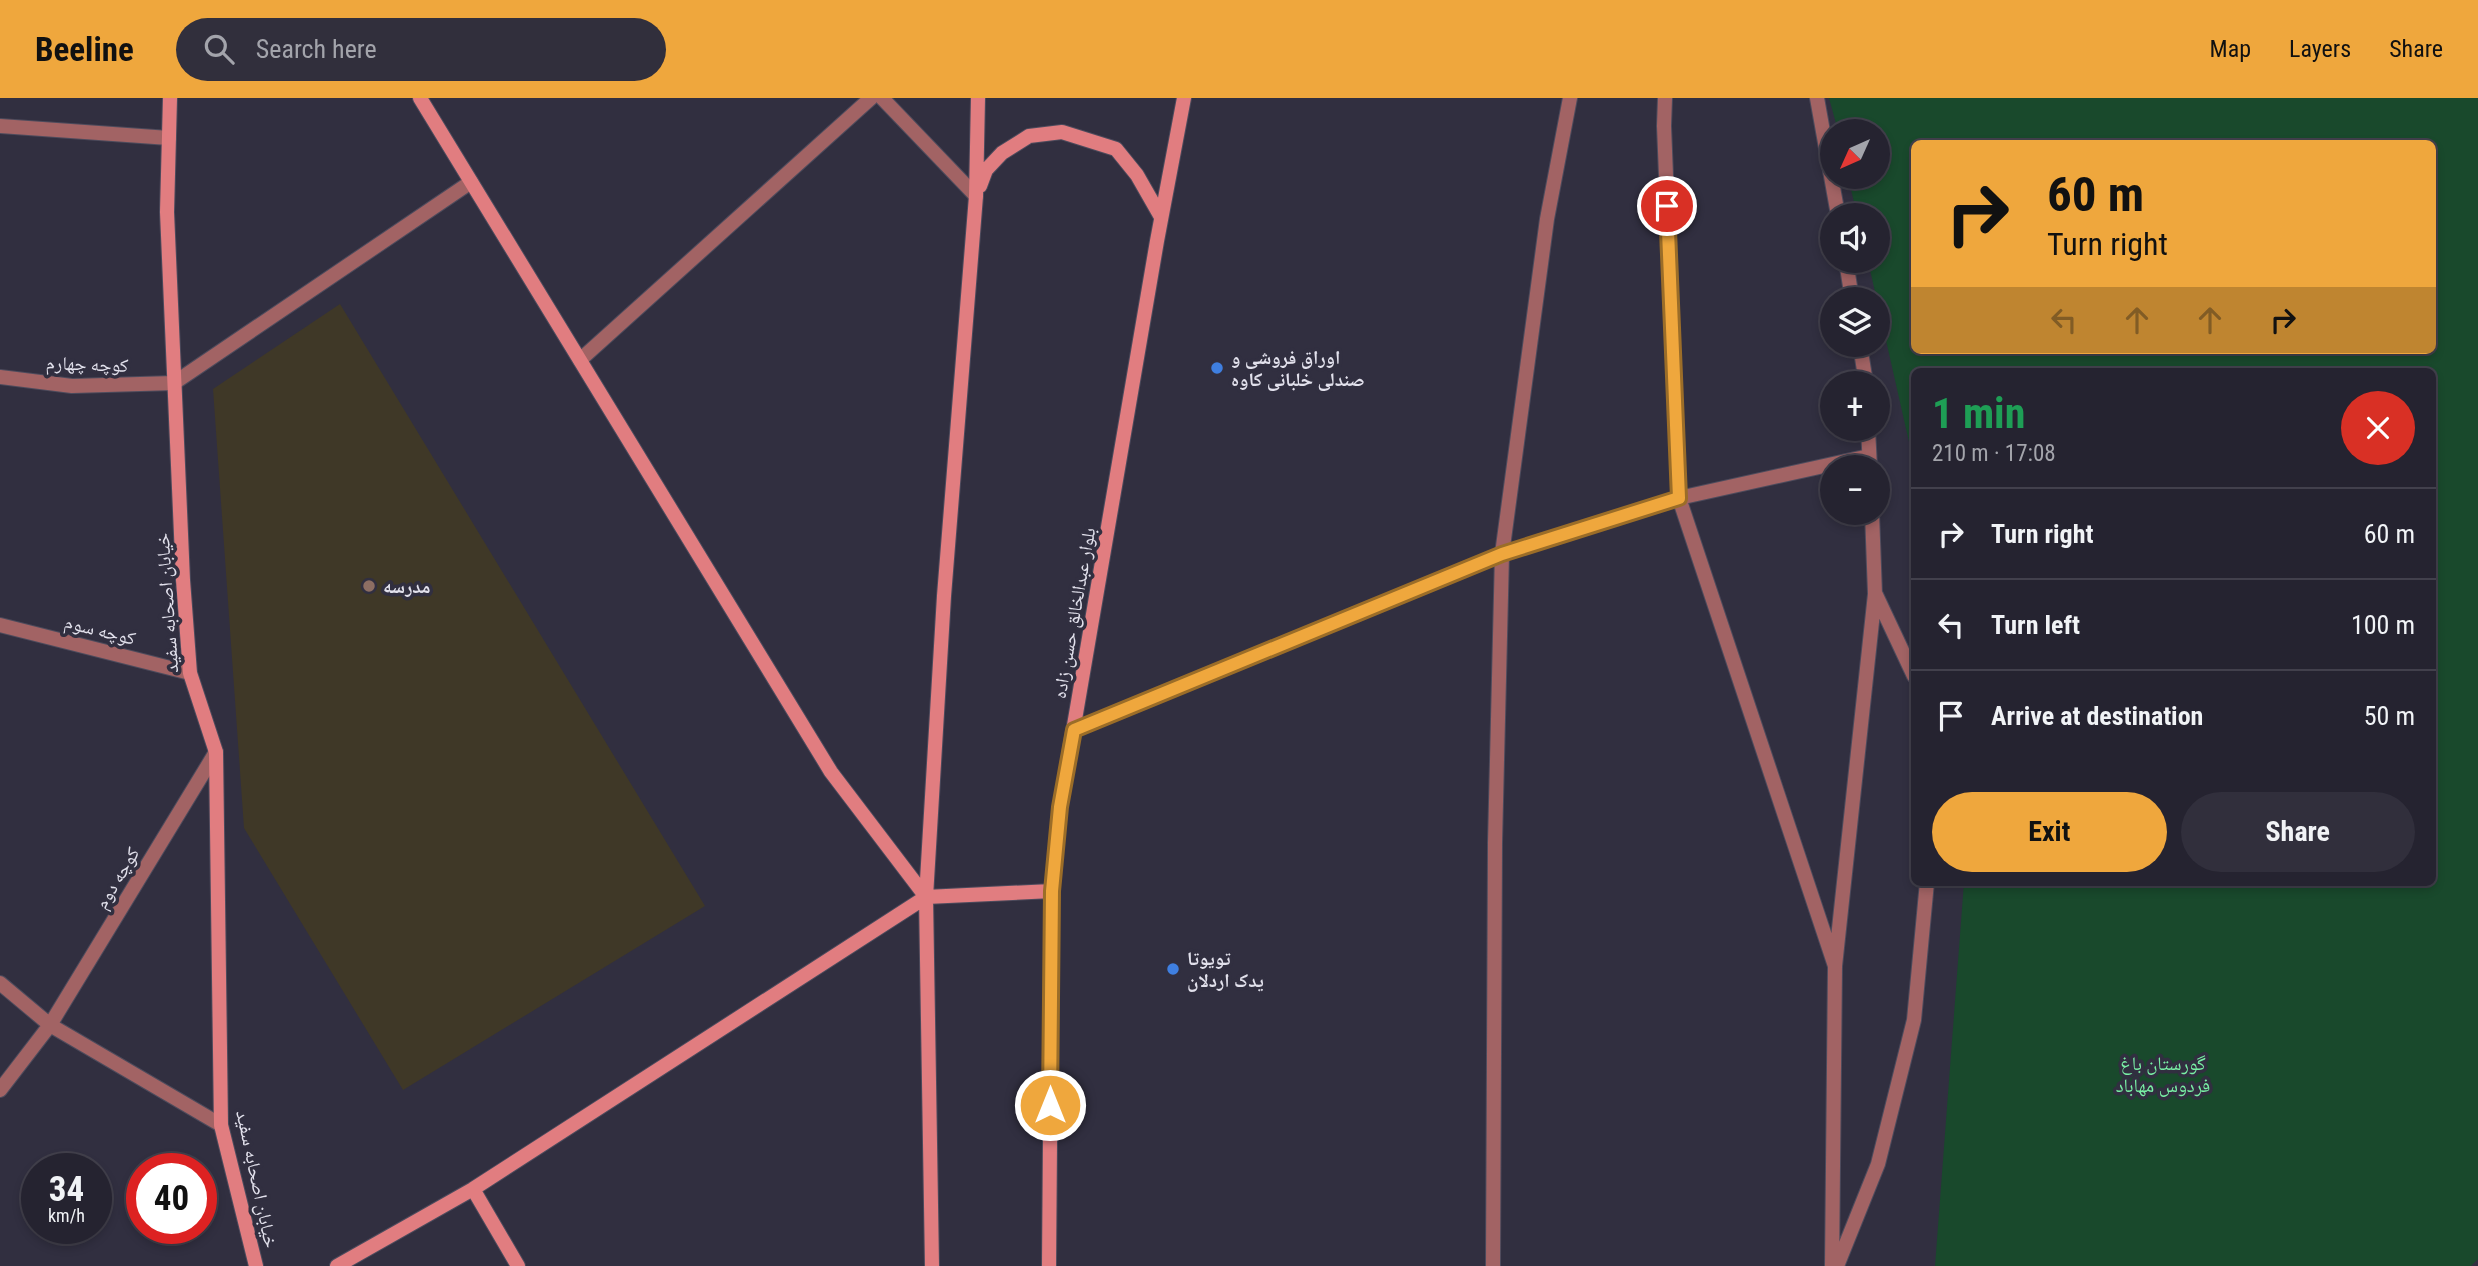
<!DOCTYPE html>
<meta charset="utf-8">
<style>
body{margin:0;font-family:"Roboto Condensed","Noto Naskh Arabic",sans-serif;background:#312f3c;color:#f1f3f6;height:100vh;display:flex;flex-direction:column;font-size:26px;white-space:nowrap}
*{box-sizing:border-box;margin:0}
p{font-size:23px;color:#a3a4ab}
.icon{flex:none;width:38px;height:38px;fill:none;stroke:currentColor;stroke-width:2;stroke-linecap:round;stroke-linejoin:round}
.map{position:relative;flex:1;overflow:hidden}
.details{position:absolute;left:1911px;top:270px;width:525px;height:518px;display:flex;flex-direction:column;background:#252330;border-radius:10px;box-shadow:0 4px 10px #0003,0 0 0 2px #42404c}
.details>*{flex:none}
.banner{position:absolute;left:1911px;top:42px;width:525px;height:214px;border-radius:10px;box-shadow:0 4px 10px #0003,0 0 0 2px #42404c;background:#efa73d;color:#111;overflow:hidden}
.needle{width:46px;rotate:225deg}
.buttons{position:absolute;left:1820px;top:21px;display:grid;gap:14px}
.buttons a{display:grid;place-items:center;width:70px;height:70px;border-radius:50%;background:#252330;box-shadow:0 4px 10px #0003,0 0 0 2px #42404c;font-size:35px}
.speed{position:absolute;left:21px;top:1055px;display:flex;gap:14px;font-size:35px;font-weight:700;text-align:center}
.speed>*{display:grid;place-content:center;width:91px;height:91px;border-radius:50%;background:#252330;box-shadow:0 4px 10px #0003,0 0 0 2px #42404c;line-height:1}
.speed small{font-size:18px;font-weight:400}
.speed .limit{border:10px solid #d22;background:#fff;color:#111}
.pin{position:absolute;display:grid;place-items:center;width:60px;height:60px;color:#fff;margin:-30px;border:4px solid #fff;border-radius:50%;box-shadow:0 2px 7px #0007}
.me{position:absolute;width:77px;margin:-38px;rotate:0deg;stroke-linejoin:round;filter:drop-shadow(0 0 5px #0008)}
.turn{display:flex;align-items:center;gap:24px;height:147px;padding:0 21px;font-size:32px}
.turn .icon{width:91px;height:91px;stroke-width:2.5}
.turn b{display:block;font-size:49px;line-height:60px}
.lanes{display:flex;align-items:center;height:66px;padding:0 21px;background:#0003;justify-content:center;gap:35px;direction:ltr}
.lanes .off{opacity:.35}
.round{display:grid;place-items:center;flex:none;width:74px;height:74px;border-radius:37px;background:#312f3c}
.overview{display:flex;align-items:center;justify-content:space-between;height:119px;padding:0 21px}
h1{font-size:42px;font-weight:700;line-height:52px;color:#1e9e55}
.primary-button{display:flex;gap:14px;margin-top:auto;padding:14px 21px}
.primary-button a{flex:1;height:80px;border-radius:42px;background:#efa73d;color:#111;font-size:28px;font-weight:700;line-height:80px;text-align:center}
.primary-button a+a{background:#312f3c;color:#f1f3f6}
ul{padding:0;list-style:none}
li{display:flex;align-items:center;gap:21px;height:91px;padding:0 21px;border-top:2px solid #42404c}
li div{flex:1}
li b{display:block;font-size:26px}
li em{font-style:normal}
header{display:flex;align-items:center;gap:42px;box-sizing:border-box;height:98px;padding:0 35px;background:#efa73d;color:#111}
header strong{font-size:33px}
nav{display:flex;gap:38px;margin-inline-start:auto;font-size:24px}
.search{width:490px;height:63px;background:#312f3c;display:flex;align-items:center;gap:18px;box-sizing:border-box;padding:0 24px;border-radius:38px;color:#a3a4ab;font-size:26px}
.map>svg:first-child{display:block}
</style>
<header>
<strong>Beeline</strong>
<div class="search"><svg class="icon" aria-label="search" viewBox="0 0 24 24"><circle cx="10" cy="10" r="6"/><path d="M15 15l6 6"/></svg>Search here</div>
<nav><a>Map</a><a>Layers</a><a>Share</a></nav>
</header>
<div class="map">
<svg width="2478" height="1168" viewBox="0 0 2478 1168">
<rect width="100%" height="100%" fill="#312f40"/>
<path fill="#3f3827" d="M340,206l365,602 -302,184 -159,-262 -31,-439z"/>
<path fill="#19492c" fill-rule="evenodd" d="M1829,0h649v1161l-7,7h-536l29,-384h468v-511h-518v93l-46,-203h10v-46h-21l-9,-38h30v-46h-40zM1914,46h518v206h-518z"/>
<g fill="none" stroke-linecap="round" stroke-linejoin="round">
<g stroke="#4d4b5c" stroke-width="16">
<path id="street" d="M882,0l94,98
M1665,0l-1,28 15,372 156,468
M1817,0l21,117
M0,28l169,12
M1846,163l6,38
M1860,247l6,38
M580,262l291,-262
M0,279l72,9 102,-3 297,-201
M1868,331l2,38
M1876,497l38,81
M0,527l190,48
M1074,632l428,-176 177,-56 190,-42
M0,885l50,42 171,100
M0,992l50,-65 166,-273
M1493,1168l2,-423 7,-289 45,-335 23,-121
M1832,1168l3,-300 40,-372 -3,-81
M1837,1168l41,-102 36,-144 13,-138"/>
</g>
<g stroke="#4d4b5c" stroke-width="16">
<path id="secondary" d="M170,0l-3,114 16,368 7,93 26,79 5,373 35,141
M420,0l411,674 95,125 126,-6
M980,88l6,-16 16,-17 27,-17 33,-4 54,17 21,26 24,42
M473,1091l45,77
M337,1168l136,-77 453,-292
M932,1168l-6,-369 18,-301 32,-400 2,-98
M1049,1168l3,-375 8,-84 97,-566 27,-143"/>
</g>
<use href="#street" stroke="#a26364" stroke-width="14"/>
<use href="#secondary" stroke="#e17d80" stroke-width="14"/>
</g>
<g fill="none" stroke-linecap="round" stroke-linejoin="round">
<g stroke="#9b6d28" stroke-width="18">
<path id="route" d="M1050,1007l2,-214 8,-84 14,-77 428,-176 177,-56 -12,-292"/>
</g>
<use href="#route" stroke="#efa73d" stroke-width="12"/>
</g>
<g fill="#3f7fe0" stroke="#312f40" stroke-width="2.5">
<circle cx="1217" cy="270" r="7"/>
<circle cx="1173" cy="871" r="7"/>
</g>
<circle fill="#8d6e63" stroke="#312f40" stroke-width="2.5" cx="369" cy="488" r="7"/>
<g text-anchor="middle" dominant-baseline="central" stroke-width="7" stroke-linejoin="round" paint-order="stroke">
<g font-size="19" font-weight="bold" fill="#e2e1ec" stroke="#312f40" text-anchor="start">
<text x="1231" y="259">اوراق فروشی و<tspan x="1231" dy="22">صندلی خلبانی کاوه</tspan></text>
<text x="383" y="488">مدرسه</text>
<text x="1187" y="860">تویوتا<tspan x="1187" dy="22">یدک اردلان</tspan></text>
</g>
<g font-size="19" fill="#e2e1ec" stroke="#312f40">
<text transform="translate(87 266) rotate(2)">کوچه چهارم</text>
<text transform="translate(167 505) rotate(-94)">خیابان اصحابه سفید</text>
<text transform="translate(1074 515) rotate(-80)">بلوار عبدالخالق حسن زاده</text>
<text transform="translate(100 532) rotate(14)">کوچه سوم</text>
<text transform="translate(117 780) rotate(-59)">کوچه دوم</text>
<text transform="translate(257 1081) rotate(78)">خیابان اصحابه سفید</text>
</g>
<g font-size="19" fill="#79f0a5" stroke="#312f40">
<text x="2163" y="965">گورستان باغ<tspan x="2163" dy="22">فردوس مهاباد</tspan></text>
</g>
</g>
</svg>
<div class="buttons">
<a><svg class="needle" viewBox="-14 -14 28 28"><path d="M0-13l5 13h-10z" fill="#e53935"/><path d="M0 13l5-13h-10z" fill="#a3a4ab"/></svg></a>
<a><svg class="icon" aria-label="sound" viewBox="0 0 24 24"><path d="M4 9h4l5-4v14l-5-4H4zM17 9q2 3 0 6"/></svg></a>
<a><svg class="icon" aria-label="layers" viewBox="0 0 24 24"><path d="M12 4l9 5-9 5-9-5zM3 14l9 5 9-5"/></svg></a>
<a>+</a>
<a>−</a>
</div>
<div class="speed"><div>34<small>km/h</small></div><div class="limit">40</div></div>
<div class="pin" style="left:1667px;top:108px;background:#d93025"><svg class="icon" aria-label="arrive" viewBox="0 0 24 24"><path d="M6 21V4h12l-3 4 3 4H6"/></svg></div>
<svg class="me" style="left:1050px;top:1007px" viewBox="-20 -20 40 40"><circle r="17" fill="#efa73d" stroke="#fff" stroke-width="3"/><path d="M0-11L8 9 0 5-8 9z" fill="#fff"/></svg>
<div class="banner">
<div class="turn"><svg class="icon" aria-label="right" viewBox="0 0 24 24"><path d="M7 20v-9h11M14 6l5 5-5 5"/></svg><div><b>60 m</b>Turn right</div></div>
<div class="lanes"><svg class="icon off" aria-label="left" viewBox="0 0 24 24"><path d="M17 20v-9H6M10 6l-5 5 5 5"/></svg><svg class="icon off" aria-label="ahead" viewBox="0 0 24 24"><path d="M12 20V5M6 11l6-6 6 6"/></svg><svg class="icon off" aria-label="ahead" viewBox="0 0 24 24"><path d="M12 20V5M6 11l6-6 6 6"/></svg><svg class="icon" aria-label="right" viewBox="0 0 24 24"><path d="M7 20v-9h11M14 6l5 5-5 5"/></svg></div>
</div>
<section class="details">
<div class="overview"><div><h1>1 min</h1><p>210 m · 17:08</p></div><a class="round" style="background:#d93025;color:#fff"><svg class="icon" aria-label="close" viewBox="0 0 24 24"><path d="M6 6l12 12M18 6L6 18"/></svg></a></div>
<ul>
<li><svg class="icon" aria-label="right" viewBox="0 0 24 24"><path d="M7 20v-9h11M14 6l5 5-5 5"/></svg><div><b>Turn right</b></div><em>60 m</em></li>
<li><svg class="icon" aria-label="left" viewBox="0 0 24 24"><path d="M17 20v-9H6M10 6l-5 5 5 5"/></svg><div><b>Turn left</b></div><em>100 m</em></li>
<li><svg class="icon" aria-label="arrive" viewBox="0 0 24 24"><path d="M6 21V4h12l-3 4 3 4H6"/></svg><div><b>Arrive at destination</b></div><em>50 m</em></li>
</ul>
<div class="primary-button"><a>Exit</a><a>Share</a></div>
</section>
</div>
